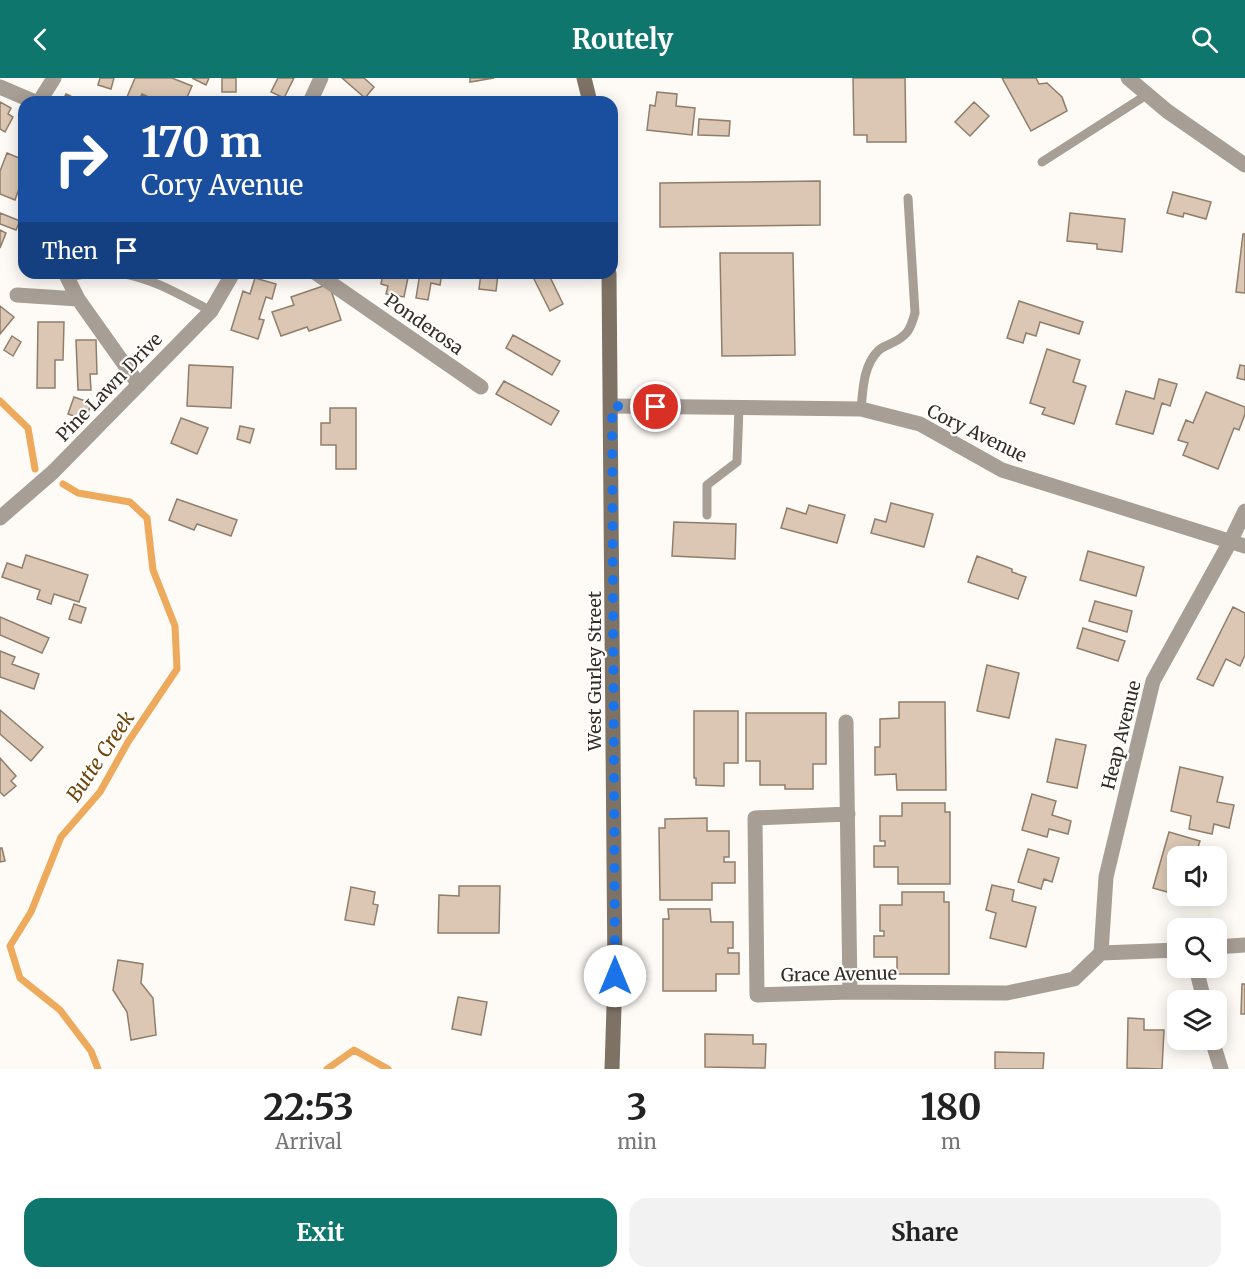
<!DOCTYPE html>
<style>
body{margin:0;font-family:Merriweather,serif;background:#f2f2f2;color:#222;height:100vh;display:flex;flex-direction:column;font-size:22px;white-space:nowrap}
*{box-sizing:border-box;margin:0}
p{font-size:20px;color:#767676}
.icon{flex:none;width:33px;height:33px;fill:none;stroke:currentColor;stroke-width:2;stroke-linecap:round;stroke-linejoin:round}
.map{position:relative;height:991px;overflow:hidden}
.sheet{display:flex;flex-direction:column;background:#fff;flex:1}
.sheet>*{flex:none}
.top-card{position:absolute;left:18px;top:18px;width:600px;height:183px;border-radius:18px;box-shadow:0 3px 15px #0003;background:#1a4fa0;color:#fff;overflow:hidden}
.buttons{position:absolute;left:1167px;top:768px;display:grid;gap:12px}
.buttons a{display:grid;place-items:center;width:60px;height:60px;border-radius:12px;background:#fff;box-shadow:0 3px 15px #0003;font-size:30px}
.pin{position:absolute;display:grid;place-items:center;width:51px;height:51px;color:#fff;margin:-26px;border:3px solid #fff;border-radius:50%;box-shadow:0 2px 6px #0007}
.me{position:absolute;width:66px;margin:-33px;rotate:0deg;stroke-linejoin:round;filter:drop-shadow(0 0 4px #0008)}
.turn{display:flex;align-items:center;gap:21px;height:126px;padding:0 24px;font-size:27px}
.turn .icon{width:78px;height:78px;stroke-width:2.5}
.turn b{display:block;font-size:42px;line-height:51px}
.then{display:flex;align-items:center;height:57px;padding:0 24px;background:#0003;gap:12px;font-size:22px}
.eta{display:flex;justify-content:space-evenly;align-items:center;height:102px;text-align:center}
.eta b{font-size:36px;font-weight:700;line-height:42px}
.button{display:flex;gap:12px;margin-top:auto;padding:12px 24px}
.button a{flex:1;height:69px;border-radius:18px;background:#0f766e;color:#fff;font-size:24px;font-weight:700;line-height:69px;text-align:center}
.button a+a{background:#f2f2f2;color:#222}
header{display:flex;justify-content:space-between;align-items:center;height:78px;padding:0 24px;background:#0f766e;color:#fff;font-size:27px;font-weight:700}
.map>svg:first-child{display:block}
</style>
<header><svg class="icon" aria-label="back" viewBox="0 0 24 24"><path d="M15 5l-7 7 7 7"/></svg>Routely<svg class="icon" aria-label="search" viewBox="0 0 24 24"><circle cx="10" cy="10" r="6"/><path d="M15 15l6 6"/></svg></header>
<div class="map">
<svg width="1245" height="991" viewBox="0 0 1245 991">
<rect width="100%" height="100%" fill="#fefaf6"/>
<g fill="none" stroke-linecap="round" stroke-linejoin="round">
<path stroke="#edaa5d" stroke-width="7" d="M0,323l28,27 7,41
M63,406l15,9 52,9 17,16 6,52 22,56 2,43 -49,73 -28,50 -39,45 -30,75 -21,34 10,32 40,32 31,41 7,18
M327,991l27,-19 34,19"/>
</g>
<path fill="#dbc7b3" stroke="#907e6b" stroke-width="1.5" d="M100,0h14l-3,11 -13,-4z
M135,0h37l20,8 -7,16h-25l-18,-8 -4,8 -11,-5z
M192,0h17l-3,7z
M222,0h14v14h-14z
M278,0h16l-10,20 -13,-6z
M342,0h22l10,9 -9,11z
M470,0h24l-24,4z
M853,0h52l1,64h-39v-7h-13z
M1002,0h34l3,6 8,-1 15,14 5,14 -36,20z
M657,14l20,2 -1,12 19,2 -3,27 -45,-5 3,-25 5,1z
M66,16l17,8h-21z
M0,24l11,6 -3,6 5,3 -8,15 -5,-3z
M974,24l15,14 -19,20 -15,-14z
M699,41l31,2 -1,15 -31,-1z
M7,75l17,7v28l-4,-2 -5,14 -15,-6v-23z
M820,103v44l-160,2v-44z
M1173,114l38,10 -5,17 -22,-6 -1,4 -16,-4z
M0,135l20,8 -4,9 -16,-6z
M1070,135l55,6 -3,33 -25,-3v-5l-30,-3z
M0,152l6,3 -6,15z
M1243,156h2v59l-9,-1z
M720,175h73l2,102 -73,1z
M383,195h26l-5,24 -18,-3 2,-8 -7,-2z
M420,195h22l-2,12 -9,-2 -3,17 -12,-2z
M481,195h26v2l-9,-1 -2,17 -17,-2z
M531,195h17l15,31 -13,7z
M255,200l21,6 -4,15 -6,-2 -7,22 5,1 -6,19 -27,-9 12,-39 7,3z
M329,206l12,36 -32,11 -2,-4 -26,9 -9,-24 22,-7 -3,-8z
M1019,223l64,21 -4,12 -39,-12 -4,14 -10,-3 -3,10 -16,-5z
M0,228l14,11 -14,17z
M38,244h26l-1,38h-8v28h-18z
M513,257l47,26 -8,14 -46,-27z
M12,258l9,6 -8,14 -9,-6z
M76,262h20l1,34h-7l1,16h-13z
M1047,271l33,11 -7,22 13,4 -12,38 -32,-10 3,-6 -15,-5z
M189,287l44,2 -2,41 -44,-2z
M1240,287l5,1v14l-8,-2z
M1159,301l18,5 -7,22 -8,-3 -9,31 -37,-10 10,-33 28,8z
M504,303l55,30 -8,14 -55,-31z
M1206,314l39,15v7l-6,16 -5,-2 -16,41 -35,-14 5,-12 -10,-3 8,-20 7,3z
M74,319l17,6 -5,17 -18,-6z
M330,330h26v61h-20v-24h-15v-22h9z
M181,340l27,10 -11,26 -26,-11z
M240,348l14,3 -4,14 -13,-4z
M177,421l60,21 -6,16 -34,-12 -3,6 -25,-10z
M891,425l42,11 -9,33 -53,-14 4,-14 11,3z
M809,427l36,10 -8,28 -56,-15 6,-20 19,6z
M674,444l62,2 -1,35 -63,-3z
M1088,473l56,16 -8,29 -56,-16z
M26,477l62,20 -9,27 -25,-8 -3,10 -14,-5 3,-9 -38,-13 5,-14 15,5z
M977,478l35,13v3l14,5 -8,22 -50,-17z
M1095,523l37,10 -5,21 -38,-11z
M74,526l12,4 -5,15 -12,-4z
M1233,529l12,6v42l-5,11 -14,-7 -13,27 -16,-7z
M0,539l49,21 -7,15 -42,-18z
M1083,550l42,13 -7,20 -41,-13z
M0,573l15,6 -3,7 27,10 -5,15 -34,-12z
M987,587l32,8 -10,45 -32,-7z
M899,624h46l1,88h-49l-1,-16 -21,1v-28h5v-28l19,-1z
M0,632l43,37 -12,14 -31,-27z
M694,633h44v52h-14v23l-28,-1v-7h-2z
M746,635h80v51h-13v25h-28v-4h-25v-24h-14z
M1056,661l30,6 -9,43 -30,-6z
M0,680l16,18 -5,5 5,5 -12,10 -4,-4z
M1180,689l43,10 -6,25 17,3 -5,23 -15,-4 -2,10 -23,-5 2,-13 -20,-5z
M1032,716l24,7 -4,14 19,6 -3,13 -19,-5 -2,8 -25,-7z
M902,725h43v9h5v72h-52v-17h-24v-21h11v-5h-5v-25h22z
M707,740v13h22v26h-5v5h11v21h-23v17h-52l-1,-72h6v-9z
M1169,754l31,9 -5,15h-17v39l-25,-7z
M0,770h2l3,13 -5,1z
M1028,771l31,9 -7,24 -8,-3 -3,10 -23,-7z
M992,807l22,5 -2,11 24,6 -10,40 -36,-9 6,-25 -10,-3z
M459,808h41l-1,47h-61l1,-38 20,1z
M351,809l24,5 -2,12 5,1 -4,20 -29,-5z
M902,814h42v10h5v72h-52v-17h-23v-21h10v-5h-4v-26h22z
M668,831h42l1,13h22v26h-5v5h11v21h-23v17h-53v-72h6z
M118,882l25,4 -2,19 12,15 3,37 -25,5 -4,-28 -14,-22z
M1242,906h3v30h-4z
M458,919l29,5 -6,33 -29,-6z
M1128,940l16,1v11h20l-2,39 -35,-1z
M705,956l48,1v9h13l-1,24 -60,-1z
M995,974l49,1 -1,16h-48z"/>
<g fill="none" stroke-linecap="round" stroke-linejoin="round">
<path stroke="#a79e95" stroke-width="9" d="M1042,84l106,-68
M118,195c33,4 64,23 93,38
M67,199l24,-4
M861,331c2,-19 2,-43 17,-58 3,-3 7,-5 12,-7 17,-8 20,-13 25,-31l-7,-115
M707,437v-30l30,-23 2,-55"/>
<path stroke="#a79e95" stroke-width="15" d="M1128,0l39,33 78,54
M0,9l35,15
M39,24l15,-24
M310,24l11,-24
M65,195l13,26 61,86
M316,195l165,114
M17,217l61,4
M612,328l249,3 59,15 82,46 243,76
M0,440l53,-46 158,-161 22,-38
M846,644l4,270
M848,736l-93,4 2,177 93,-3 157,1 67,-14 27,-26 77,-3
M1216,869l29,-2
M1101,875l5,-76 47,-196 77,-139 15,-31
M1196,890l8,32
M1212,962l9,29"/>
<path stroke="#7e7265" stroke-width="15" d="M584,0l6,24
M609,195l6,703 -3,93"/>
</g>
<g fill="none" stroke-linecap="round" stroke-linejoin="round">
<path stroke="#1a73e8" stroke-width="10" stroke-dasharray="0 18" d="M615,898l-3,-570 44,1"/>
</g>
<g text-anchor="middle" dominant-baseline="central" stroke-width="4.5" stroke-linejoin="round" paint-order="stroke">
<g font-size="18" fill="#352d25" stroke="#fff">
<text transform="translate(424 246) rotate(35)">Ponderosa</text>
<text transform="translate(109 309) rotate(-46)">Pine Lawn Drive</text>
<text transform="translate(977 355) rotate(26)">Cory Avenue</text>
<text transform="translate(594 593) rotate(-90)">West Gurley Street</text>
<text transform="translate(1121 657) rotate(-76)">Heap Avenue</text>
<text transform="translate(839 896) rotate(-1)">Grace Avenue</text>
</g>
<g font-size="20" font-style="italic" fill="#6f4404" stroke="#fff">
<text transform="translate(100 678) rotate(-56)">Butte Creek</text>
</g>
</g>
</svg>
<div class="buttons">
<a><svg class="icon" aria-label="sound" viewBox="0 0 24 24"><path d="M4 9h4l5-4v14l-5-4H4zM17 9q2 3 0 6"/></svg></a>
<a><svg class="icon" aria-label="search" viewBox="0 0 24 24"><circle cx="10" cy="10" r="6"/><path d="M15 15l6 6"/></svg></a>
<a><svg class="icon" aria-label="layers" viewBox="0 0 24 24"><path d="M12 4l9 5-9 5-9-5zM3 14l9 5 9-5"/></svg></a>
</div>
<div class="pin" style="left:656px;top:329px;background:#d93025"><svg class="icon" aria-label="arrive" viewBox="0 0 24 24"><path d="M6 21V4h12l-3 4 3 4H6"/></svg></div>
<svg class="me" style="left:615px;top:898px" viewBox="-20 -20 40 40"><circle r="19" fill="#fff"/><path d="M0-13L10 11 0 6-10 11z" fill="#1a73e8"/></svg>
<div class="top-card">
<div class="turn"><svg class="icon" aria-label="right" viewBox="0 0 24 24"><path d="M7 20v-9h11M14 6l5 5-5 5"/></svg><div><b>170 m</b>Cory Avenue</div></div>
<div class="then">Then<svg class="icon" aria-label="arrive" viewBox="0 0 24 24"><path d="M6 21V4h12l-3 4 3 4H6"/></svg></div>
</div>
</div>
<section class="sheet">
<div class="eta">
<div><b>22:53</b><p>Arrival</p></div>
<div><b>3</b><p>min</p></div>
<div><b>180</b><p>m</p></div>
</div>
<div class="button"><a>Exit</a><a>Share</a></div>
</section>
